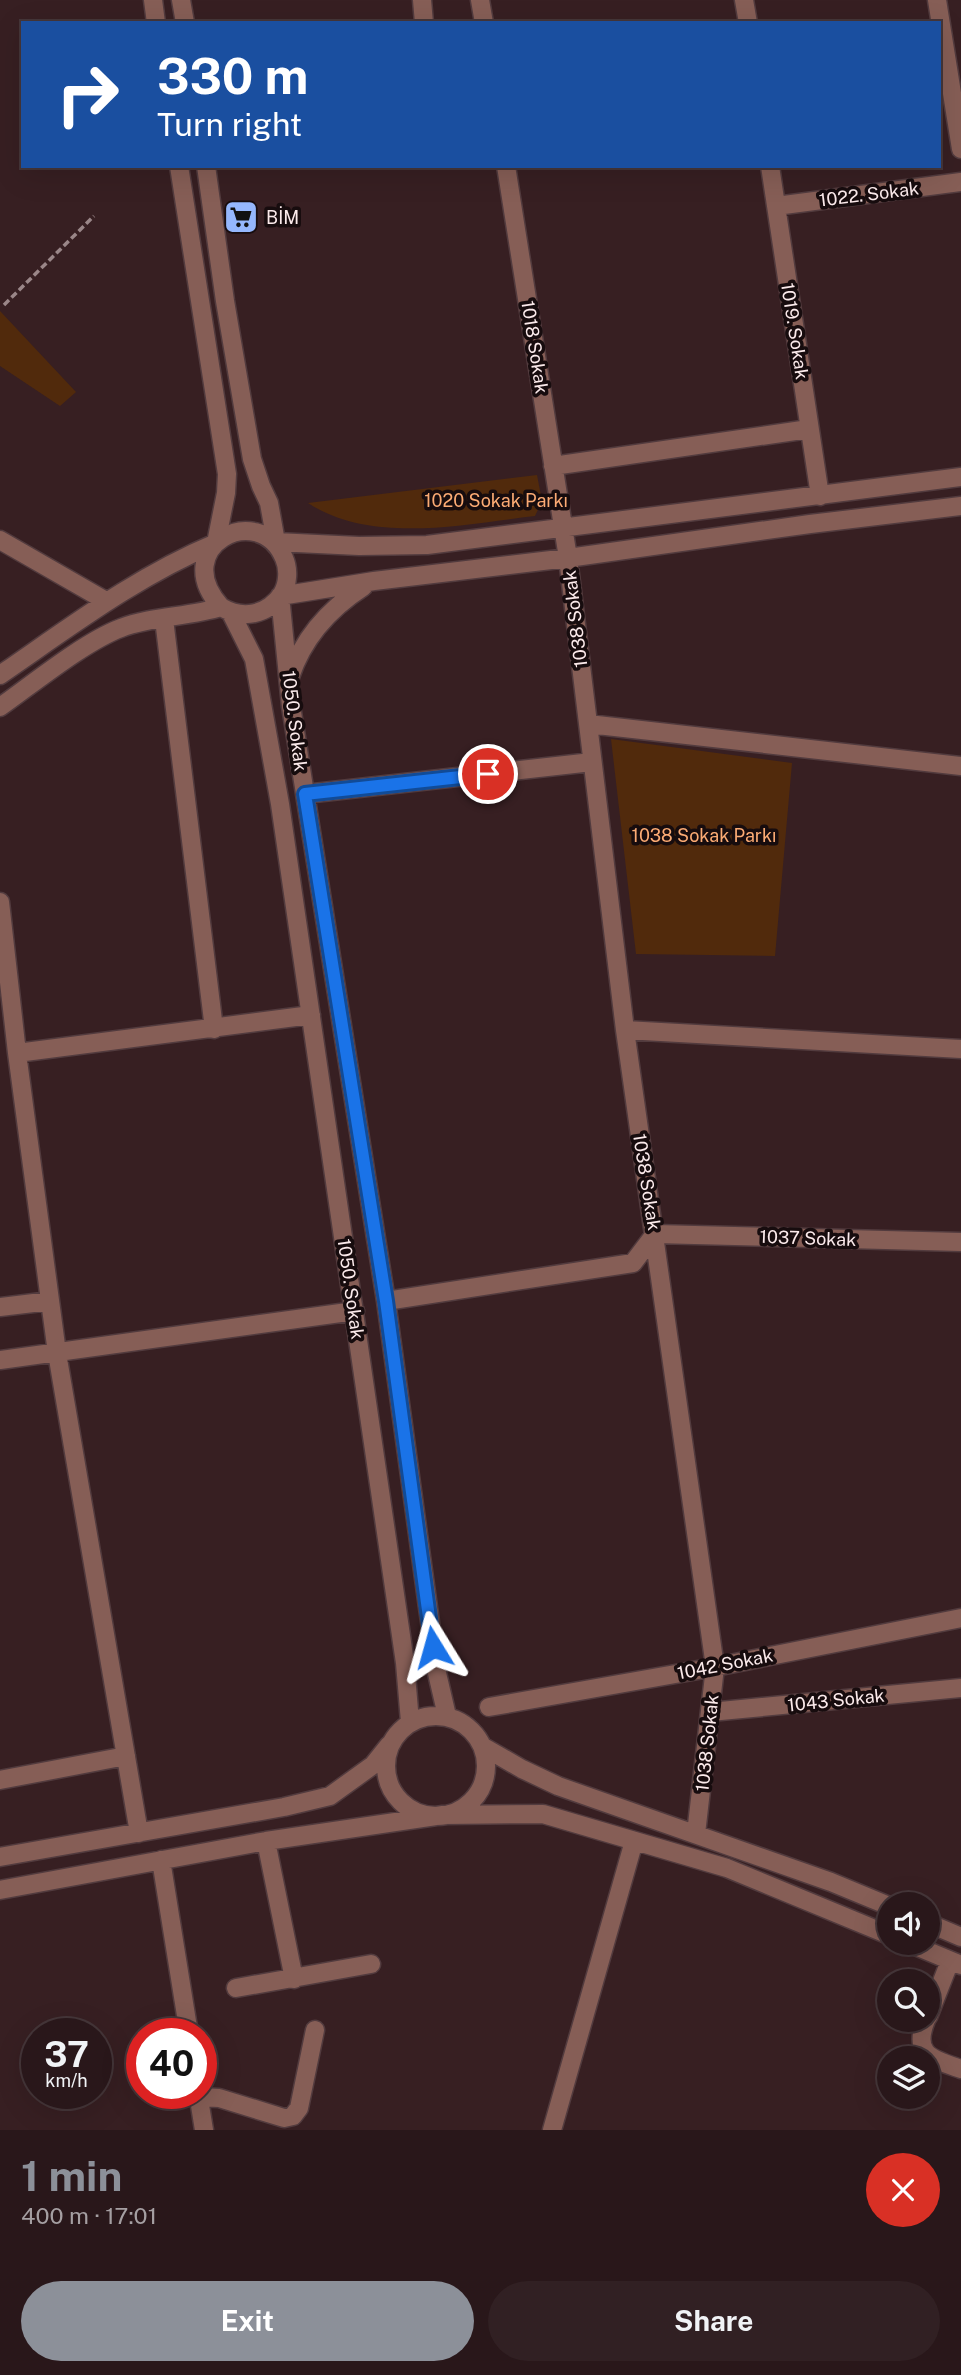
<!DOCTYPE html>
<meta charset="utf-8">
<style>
body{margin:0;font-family:"Public Sans",sans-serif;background:#312023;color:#f1f3f6;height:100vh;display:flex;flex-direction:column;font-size:26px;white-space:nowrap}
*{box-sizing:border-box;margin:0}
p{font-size:23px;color:#a59fa2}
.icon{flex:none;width:38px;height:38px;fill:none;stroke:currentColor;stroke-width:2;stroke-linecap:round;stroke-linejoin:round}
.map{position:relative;height:2130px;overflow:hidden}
.side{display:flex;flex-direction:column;background:#29171a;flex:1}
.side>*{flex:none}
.hud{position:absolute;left:21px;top:21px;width:920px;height:147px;border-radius:0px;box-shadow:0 7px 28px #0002,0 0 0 2px #453639;background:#1a4fa0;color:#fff;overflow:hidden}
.tools{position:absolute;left:877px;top:1892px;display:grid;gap:14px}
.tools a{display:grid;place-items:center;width:63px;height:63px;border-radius:50%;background:#29171a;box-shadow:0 7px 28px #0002,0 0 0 2px #453639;font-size:35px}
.speed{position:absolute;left:21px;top:2018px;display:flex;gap:14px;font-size:35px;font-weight:700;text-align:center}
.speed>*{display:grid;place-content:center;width:91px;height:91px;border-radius:50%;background:#29171a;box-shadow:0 7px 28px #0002,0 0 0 2px #453639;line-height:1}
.speed small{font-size:18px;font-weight:400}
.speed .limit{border:10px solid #d22;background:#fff;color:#111}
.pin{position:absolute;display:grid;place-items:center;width:60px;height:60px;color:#fff;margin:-30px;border:4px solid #fff;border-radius:50%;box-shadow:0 2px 7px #0007}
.me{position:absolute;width:77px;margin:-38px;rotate:352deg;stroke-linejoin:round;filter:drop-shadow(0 0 5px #0008)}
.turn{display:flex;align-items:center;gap:24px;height:147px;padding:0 21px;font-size:32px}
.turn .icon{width:91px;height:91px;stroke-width:2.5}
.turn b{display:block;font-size:49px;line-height:60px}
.round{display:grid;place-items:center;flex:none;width:74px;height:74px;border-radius:37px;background:#312023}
.summary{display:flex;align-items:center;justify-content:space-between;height:119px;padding:0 21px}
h1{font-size:42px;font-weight:700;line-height:52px;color:#8c9099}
.button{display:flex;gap:14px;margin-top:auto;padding:14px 21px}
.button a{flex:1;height:80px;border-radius:42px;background:#8c9099;color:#fff;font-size:28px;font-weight:700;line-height:80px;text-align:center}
.button a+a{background:#312023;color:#f1f3f6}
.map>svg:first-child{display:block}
</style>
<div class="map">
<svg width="961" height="2130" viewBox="0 0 961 2130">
<rect width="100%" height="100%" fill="#371f22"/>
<path fill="#512a0c" d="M0,311l76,81 -16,14 -60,-40z
M537,475l5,26 -7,15c-71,8 -163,29 -227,-13z
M611,739l181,24 -17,193 -139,-2z"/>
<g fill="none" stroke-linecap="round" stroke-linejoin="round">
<g stroke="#523b3e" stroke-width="21">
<path id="minor" d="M153,0l3,23
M181,0l4,23
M422,0l2,23
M480,0l4,23
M744,0l4,23
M937,0l24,149
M206,166l19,135 27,158 9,27 8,17 7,39 83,4 68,-1 534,-68
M506,166l62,392 57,472 90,637 -19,167
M770,166l50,330
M776,206l185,-24
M553,466l256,-37
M0,540l106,61
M231,613l23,46 26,145 125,859 5,59
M164,619l50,410
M0,675c70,-48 137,-99 216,-132l10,-50 1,-19 -48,-308
M290,677c13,-39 39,-68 73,-90
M0,707c34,-24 84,-65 121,-79 31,-12 68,-11 100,-21 22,13 46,8 61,-13 6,-10 7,-25 2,-36 -25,-59 -117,-11 -63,49
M588,724l373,42
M305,794l287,-32
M0,902l17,151 40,300 82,480
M625,1030l336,19
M17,1053l294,-38
M655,1234l306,8
M386,1301l247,-38 22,-29
M0,1307l50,-6
M0,1360l355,-49
M489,1707l226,-40 246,-49
M710,1712l251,-24
M386 1766a50 50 0 1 1 100 0a50 50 0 1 1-100 0Z
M447,1716l-10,-43 -51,-372 -95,-595 -11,-110 94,-15 194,-23 242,-34 151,-18
M482,1746l40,23 36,17 273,96 58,24
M0,1780l126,-24
M266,1841l28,138
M0,1857l284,-50 46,-11 43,-31 16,-20
M161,1860l28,174
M0,1890l266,-49 177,-26 100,-1 184,54 162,67
M928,1923l33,14
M906,1942l55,23
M236,1988l135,-24
M928,2017l22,-56
M926,2020c-14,35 6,39 35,49
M198,2093l6,37
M199,2097l20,1 65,20 9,-2 6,-8 16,-78
M552,2130l82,-289"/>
</g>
<path stroke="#9a8688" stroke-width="3.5" stroke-dasharray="7 3.5" stroke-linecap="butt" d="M4,305l90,-89"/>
<use href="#minor" stroke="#865e56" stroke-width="18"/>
</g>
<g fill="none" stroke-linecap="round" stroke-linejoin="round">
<g stroke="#114b97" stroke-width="18">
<path id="route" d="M433,1647l-47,-346 -81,-507 183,-20"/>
</g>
<use href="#route" stroke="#1a73e8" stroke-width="12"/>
</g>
<defs>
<g id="supermarket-square" transform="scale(1.75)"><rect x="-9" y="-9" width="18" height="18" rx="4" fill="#95b7fd" stroke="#170c0e"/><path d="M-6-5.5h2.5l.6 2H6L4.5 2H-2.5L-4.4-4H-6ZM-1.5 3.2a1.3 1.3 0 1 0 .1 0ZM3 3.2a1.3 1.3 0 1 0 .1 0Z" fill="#111"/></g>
</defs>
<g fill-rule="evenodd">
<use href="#supermarket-square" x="241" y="217"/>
</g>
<g text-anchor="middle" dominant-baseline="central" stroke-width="7" stroke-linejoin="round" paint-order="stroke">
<g font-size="18" fill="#fbeaeb" stroke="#170c0e">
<text transform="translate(869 194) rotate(-7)">1022. Sokak</text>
<text transform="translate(795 331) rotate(81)">1019. Sokak</text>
<text transform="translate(535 347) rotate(81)">1018 Sokak</text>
<text transform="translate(575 619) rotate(-97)">1038 Sokak</text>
<text transform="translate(295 721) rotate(83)">1050. Sokak</text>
<text transform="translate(647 1182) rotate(81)">1038 Sokak</text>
<text transform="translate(808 1238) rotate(2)">1037 Sokak</text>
<text transform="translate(351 1289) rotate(82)">1050. Sokak</text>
<text transform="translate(725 1664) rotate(-11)">1042 Sokak</text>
<text transform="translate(836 1700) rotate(-6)">1043 Sokak</text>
<text transform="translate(707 1743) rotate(-84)">1038 Sokak</text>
</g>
<g font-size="18" fill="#fbeaeb" stroke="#170c0e" text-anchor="start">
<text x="266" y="217">BİM</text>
</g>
<g font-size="18" fill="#fcab74" stroke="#170c0e">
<text x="496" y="500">1020 Sokak Parkı</text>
<text x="704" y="835">1038 Sokak Parkı</text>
</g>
</g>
</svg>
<div class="tools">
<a><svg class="icon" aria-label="sound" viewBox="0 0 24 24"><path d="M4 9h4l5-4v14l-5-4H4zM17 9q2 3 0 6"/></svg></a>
<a><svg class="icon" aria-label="search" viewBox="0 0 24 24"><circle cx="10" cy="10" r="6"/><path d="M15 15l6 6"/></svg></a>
<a><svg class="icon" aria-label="layers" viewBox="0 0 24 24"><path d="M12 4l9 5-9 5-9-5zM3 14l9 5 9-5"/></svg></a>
</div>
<div class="speed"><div>37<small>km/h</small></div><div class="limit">40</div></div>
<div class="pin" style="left:488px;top:774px;background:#d93025"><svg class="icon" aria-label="arrive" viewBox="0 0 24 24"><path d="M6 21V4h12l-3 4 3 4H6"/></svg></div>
<svg class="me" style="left:433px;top:1647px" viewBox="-20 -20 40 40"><path d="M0-17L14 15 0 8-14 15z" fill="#1a73e8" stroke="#fff" stroke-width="4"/></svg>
<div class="hud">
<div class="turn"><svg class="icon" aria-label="right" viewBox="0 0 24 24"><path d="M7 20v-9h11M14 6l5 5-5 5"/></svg><div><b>330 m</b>Turn right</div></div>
</div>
</div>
<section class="side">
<div class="summary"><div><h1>1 min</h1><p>400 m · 17:01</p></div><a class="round" style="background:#d93025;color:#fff"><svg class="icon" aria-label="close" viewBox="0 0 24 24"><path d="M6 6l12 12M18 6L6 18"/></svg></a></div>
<div class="button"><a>Exit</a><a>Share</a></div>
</section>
